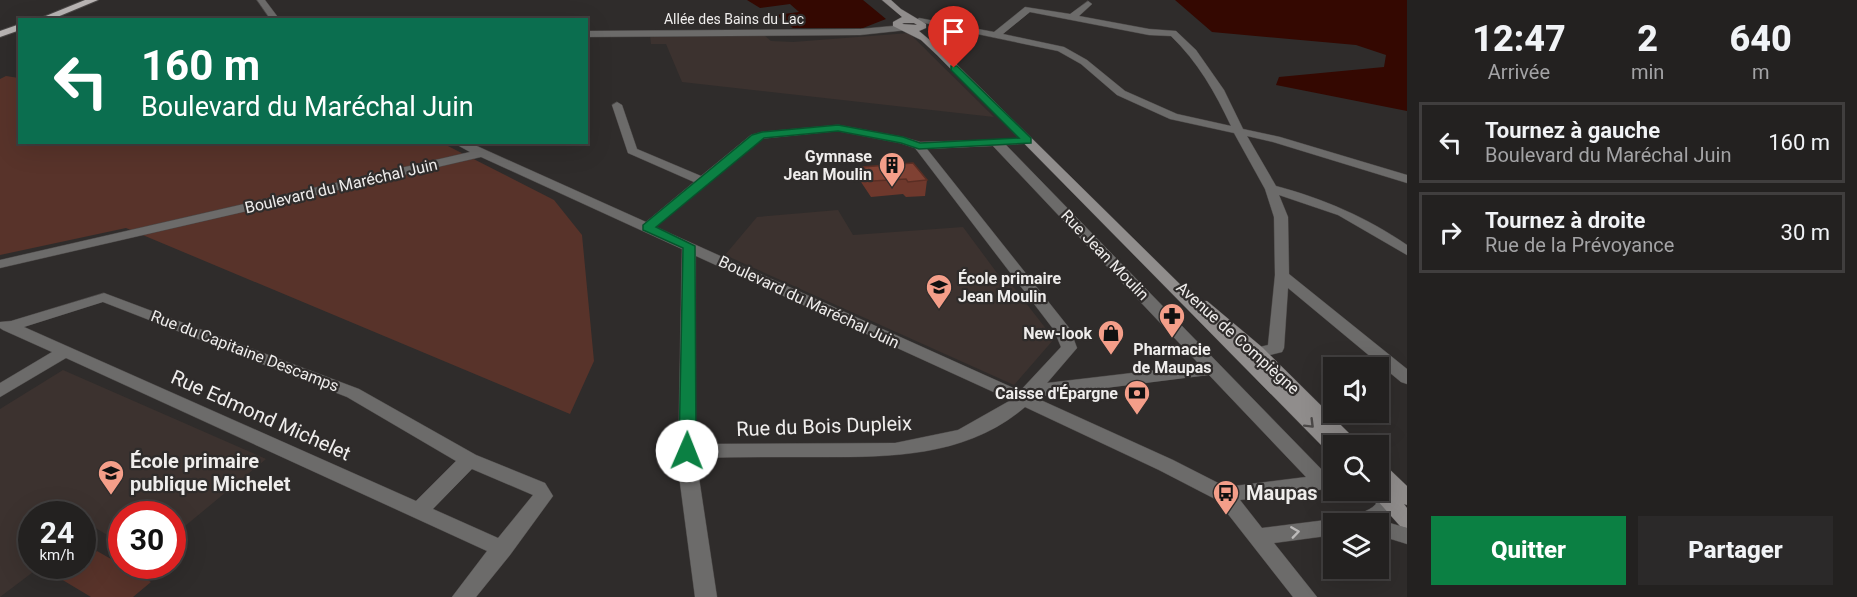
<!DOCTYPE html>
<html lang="fr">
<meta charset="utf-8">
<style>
body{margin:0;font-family:Roboto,sans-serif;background:#2b2929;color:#f1f3f6;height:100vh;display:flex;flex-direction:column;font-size:22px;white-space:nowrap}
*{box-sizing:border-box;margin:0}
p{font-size:20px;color:#a3a3a5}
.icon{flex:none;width:33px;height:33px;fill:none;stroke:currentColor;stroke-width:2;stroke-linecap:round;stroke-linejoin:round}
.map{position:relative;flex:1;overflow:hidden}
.sheet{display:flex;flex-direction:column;background:#232120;width:450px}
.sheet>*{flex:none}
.hud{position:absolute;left:18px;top:18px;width:570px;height:126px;border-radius:0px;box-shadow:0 6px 24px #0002,0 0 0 2px #403e3e;background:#0b6e4f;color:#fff;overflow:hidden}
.buttons{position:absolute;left:1323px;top:357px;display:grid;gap:12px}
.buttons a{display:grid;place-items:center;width:66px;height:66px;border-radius:0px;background:#232120;box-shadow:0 6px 24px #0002,0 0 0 2px #403e3e;font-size:30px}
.speed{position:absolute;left:18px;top:501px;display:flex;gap:12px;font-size:30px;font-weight:700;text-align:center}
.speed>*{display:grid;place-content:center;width:78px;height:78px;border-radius:50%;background:#232120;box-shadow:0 6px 24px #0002,0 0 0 2px #403e3e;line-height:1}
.speed small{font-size:15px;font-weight:400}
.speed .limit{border:9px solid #d22;background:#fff;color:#111}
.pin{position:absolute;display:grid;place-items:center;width:51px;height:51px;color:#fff;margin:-62px -26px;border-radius:50% 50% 50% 0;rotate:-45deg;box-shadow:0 0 6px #0007}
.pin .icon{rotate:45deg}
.me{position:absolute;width:66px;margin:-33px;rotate:1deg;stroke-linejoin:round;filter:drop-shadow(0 0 4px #0008)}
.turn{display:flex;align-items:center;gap:21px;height:126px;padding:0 24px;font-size:27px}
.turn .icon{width:78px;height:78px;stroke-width:2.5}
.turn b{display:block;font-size:42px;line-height:51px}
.eta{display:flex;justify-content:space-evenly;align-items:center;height:102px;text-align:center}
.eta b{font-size:36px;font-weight:800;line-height:42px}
.action{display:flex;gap:12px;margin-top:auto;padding:12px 24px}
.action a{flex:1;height:69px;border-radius:0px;background:#0b8043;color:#fff;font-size:24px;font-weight:800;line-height:69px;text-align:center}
.action a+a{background:#2b2929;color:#f1f3f6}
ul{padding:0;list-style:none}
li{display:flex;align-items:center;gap:18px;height:81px;margin:0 12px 9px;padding:0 12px;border:3px solid #403e3e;border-radius:0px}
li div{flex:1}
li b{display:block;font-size:22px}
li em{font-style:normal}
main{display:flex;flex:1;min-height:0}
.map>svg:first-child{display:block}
</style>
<main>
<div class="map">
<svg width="1407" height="597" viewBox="0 0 1407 597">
<rect width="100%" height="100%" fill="#2f2c2b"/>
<path fill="#3c322f" d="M909,33l85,84 -312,-35 -16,-38h-15l-1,-9h114l7,6 22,1z
M838,210l15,25 110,-8 40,54 5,-1 46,59 -40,46 -289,-130 32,-38z
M63,370l203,89 -93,77 -1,-22h-50l-1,29 -29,-17 -9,7 -1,-19h-50v52h9l-41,31v-188z"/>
<path fill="#58332a" d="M6,76l13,2 1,64 422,1 112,57 28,35 12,126 -24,53 -444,-186 -126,27v-176z
M97,551l54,31 -18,15h-42l-30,-18 17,-13h4l1,-4z"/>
<path fill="#340801" d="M747,0h116l23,19 -23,9h-70l-17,-13 23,-3 -9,-8 -30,4z
M1175,0h232v111l-131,-26 3,-8 105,-10 2,-12 -30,-10 -144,-13z"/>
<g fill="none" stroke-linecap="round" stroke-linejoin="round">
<g stroke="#4a4746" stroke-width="1">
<path id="minor" d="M257,0h8l15,20h-9z
M1088,1l4,3 -13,12 70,13 27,2 20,19 28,40 19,39 37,8 127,38v8l-134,-41 -26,-6 29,50c48,13 90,31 131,59v10l-69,-40 -59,-20 9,22 1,57 118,95v15l-6,-2 -113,-94 -4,60 -2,4 -37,9 -6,-1 -2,-4 2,-4 29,-7 7,-70 -1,-58 -9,-28 -31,-56 -64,-14 -53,-24 -36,-31 -23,-13 -143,-30 4,-3 75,14 31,-25 45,7zM1030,12l119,23 22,1c27,26 44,56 60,90l-54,-12 -52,-23 -38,-31 -23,-13 -61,-13z
M904,25l3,1v4l-47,5 -274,2v-6l274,-2z
M617,102l5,3 15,44 64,27 50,-41 11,-3 76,-7 65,12 17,5 111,-3v4l-25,2 321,330 7,-1v14l-94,12 22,28 72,-9 7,2 1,3h-8v11l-60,8 43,54h-24l-76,-97 -58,-30 -134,-63c-60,51 -136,50 -209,50 -40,0 -80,0 -120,1l21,139h-22l-17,-129 4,-219 -201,-92 -481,111v-8l470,-108 -18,-10h16l178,80 48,-40 -66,-29 -16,-48zM838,131l62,12 15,5 139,182 7,17 -41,44 -364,-164 103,-88zM993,146l207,219 -153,18 30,-35 -7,-19 -143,-180zM696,256l315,144 -53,30 -63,13 -199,1zM1209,375l97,102 -80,10 -53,-27 -139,-63z
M104,293l255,96 117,66 69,28 8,13 -43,59 -34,42h-24l35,-46 -421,-193 -66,39v-14l52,-31 -49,-22 -3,-2v-6l11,-1zM103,302l244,95 109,64 -40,40 -392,-174zM472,469l61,26 -35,43 -65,-29z
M1378,475l7,2 11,28 -13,16 24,7v16l-29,-9v-11l-29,-1c6,-11 19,-10 27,-19l-5,-14h7z"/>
</g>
<g stroke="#4a4746" stroke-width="1">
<path id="secondary" d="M882,0h9l10,9 25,15v4l-7,3 24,20 254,250h10l56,47 99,98h-28v7l-6,-1 -391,-397 -16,-15 -28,-14v-4l9,-5zM904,23h10l3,2 -15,-1z
M1378,463l7,2 22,21v19l-3,-1 3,4v20l-7,-2 -32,-36h10v-7l2,1z"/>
</g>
<g stroke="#4a4746" stroke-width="2">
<path id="trunk" d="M85,0h13l-48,20h-14z
M20,24v6l-20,7v-6z"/>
</g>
<use href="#minor" fill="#6c6b6a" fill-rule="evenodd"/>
<use href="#secondary" fill="#908d8c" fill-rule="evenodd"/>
<use href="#trunk" fill="#b8b4b3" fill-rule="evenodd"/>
</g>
<path fill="#6e382c" d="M863,167l64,13 -2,16 -19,1 -3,-3 -32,3 -10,-15z"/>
<path fill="#804133" stroke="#5a2e24" stroke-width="1.5" d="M913,163l14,17 -19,2 -2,-3 -33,2 -10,-14z"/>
<defs><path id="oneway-chevron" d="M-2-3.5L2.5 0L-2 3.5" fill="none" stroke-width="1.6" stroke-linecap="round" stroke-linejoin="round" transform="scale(1.5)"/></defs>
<use stroke="#4c4948" href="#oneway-chevron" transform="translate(1310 424) rotate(45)"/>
<use stroke="#bbb9b8" href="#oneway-chevron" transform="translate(1295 532) rotate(-8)"/>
<path fill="#0b8043" stroke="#07532c" stroke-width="1.5" d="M951,66h6l74,72v5l-112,6 -18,-6 -63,-12 -74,7 -108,89 39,19 1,205 -3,5h-12l-2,-5 4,-203 -40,-18v-5l109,-90 10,-3 76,-7 65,12 17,6 99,-5 -68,-68z"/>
<defs>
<g id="building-pin" transform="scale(1.35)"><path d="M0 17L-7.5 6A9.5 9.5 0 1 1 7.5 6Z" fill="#f49e89" stroke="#2f2c2b"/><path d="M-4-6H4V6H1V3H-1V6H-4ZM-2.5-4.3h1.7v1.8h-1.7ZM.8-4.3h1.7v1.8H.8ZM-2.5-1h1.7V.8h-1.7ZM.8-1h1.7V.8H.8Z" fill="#111"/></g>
<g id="school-pin" transform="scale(1.35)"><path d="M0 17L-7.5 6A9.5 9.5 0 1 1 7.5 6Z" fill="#f49e89" stroke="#2f2c2b"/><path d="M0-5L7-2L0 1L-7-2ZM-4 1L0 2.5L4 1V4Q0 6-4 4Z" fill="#111"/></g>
<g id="pharmacy-pin" transform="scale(1.35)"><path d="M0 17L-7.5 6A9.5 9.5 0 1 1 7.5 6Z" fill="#f49e89" stroke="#2f2c2b"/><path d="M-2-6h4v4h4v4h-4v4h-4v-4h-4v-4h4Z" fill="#111"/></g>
<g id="shop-pin" transform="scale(1.35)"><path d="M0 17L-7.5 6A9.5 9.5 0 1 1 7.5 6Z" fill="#f49e89" stroke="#2f2c2b"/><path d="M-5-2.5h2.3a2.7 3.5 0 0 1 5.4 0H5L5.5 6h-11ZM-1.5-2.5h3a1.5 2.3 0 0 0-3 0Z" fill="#111"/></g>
<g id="bank-pin" transform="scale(1.35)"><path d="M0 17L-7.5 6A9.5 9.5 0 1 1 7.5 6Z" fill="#f49e89" stroke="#2f2c2b"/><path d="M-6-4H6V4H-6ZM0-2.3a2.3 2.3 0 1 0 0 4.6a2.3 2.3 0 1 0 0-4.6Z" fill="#111"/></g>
<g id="bus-pin" transform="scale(1.35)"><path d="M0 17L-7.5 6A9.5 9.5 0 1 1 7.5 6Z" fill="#f49e89" stroke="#2f2c2b"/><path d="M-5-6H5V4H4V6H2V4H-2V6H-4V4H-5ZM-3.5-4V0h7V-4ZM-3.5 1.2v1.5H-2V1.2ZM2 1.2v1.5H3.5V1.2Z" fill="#111"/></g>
</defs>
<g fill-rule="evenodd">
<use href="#building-pin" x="892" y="165"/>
<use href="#school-pin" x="939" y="287"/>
<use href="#pharmacy-pin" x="1172" y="316"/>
<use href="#shop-pin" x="1111" y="333"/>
<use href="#bank-pin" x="1137" y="393"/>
<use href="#school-pin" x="111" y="473"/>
<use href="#bus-pin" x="1226" y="493"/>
</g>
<g text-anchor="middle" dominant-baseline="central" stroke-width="4.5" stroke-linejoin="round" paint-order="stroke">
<g font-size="14" fill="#efedec" stroke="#2f2c2b">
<text x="734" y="19">Allée des Bains du Lac</text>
</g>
<g font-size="16" font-weight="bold" fill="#efedec" stroke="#2f2c2b" text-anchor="end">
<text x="872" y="156">Gymnase<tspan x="872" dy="18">Jean Moulin</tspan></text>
<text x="958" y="278" text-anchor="start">École primaire<tspan x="958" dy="18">Jean Moulin</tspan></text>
<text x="1092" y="333">New-look</text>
<text x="1172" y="349" text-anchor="middle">Pharmacie<tspan x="1172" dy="18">de Maupas</tspan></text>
<text x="1118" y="393">Caisse d'Épargne</text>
</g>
<g font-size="16" fill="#efedec" stroke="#2f2c2b">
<text transform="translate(341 186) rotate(-13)">Boulevard du Maréchal Juin</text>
<text transform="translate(1105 255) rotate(46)">Rue Jean Moulin</text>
<text transform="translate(809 302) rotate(25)">Boulevard du Maréchal Juin</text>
<text transform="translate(1238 338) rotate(42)">Avenue de Compiègne</text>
<text transform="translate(245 351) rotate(21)">Rue du Capitaine Descamps</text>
</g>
<g font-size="20" fill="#efedec" stroke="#2f2c2b">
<text transform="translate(261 415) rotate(24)">Rue Edmond Michelet</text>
<text transform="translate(824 426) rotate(-2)">Rue du Bois Dupleix</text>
</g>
<g font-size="20" font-weight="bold" fill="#efedec" stroke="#2f2c2b" text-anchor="start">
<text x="130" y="461">École primaire<tspan x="130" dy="23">publique Michelet</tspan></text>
<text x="1246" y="493">Maupas</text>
</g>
</g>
</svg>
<div class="buttons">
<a><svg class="icon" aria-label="sound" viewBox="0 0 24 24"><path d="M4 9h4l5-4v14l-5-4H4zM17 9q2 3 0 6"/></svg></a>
<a><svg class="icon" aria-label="search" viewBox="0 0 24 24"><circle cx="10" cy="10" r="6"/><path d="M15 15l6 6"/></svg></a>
<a><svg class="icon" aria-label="layers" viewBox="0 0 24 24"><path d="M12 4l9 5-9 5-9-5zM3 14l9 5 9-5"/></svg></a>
</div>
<div class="speed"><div>24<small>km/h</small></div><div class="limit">30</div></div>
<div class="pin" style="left:954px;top:68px;background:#d93025"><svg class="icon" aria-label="arrive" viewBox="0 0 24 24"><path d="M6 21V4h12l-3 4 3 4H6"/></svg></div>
<svg class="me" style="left:687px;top:451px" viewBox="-20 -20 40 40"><circle r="19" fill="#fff"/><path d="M0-13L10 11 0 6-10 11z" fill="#0b8043"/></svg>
<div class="hud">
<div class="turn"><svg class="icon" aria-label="left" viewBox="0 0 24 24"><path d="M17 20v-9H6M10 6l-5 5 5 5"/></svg><div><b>160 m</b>Boulevard du Maréchal Juin</div></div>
</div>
</div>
<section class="sheet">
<div class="eta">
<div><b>12:47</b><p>Arrivée</p></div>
<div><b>2</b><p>min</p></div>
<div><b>640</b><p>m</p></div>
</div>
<ul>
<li><svg class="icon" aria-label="left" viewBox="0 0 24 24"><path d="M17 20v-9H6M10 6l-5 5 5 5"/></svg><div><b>Tournez à gauche</b><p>Boulevard du Maréchal Juin</p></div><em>160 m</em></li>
<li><svg class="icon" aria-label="right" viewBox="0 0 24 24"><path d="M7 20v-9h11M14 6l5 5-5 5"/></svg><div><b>Tournez à droite</b><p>Rue de la Prévoyance</p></div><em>30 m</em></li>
</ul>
<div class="action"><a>Quitter</a><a>Partager</a></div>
</section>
</main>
